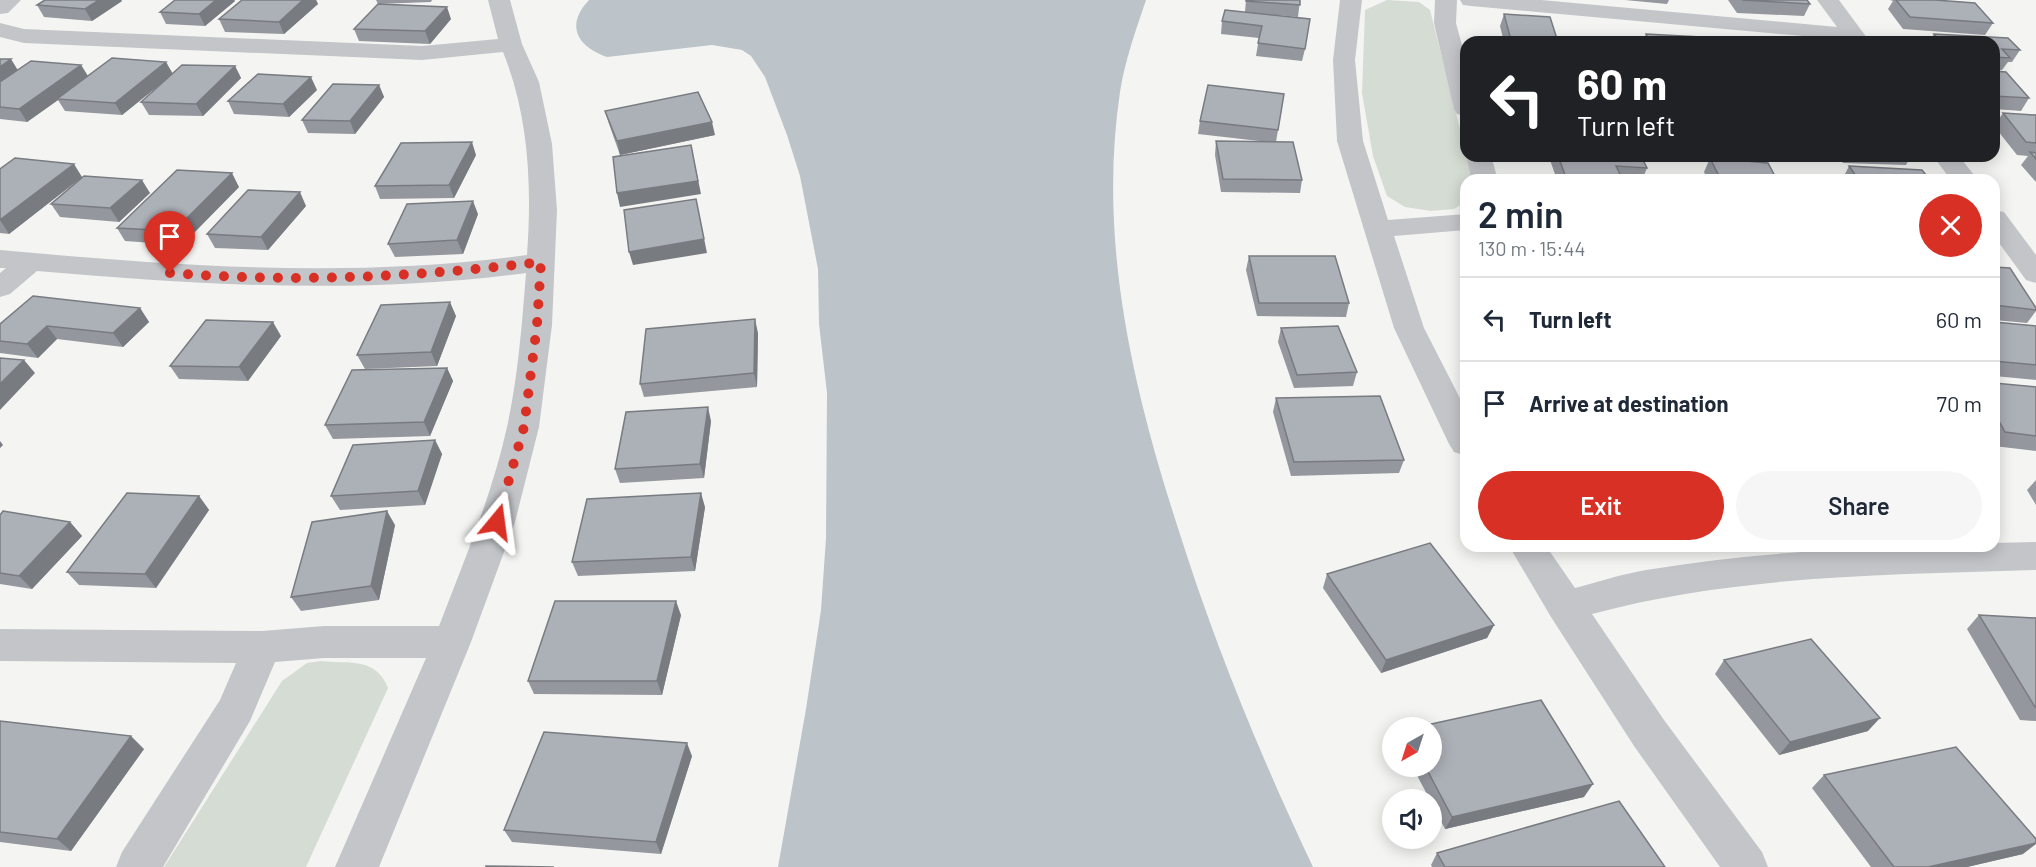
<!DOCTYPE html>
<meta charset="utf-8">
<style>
body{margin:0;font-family:Barlow,sans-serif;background:#f6f6f7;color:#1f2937;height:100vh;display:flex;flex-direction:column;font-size:22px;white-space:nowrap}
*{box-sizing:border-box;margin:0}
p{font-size:20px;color:#747a83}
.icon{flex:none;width:33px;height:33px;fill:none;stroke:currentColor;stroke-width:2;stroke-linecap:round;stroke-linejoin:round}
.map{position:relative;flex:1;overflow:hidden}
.side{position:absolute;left:1460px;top:174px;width:540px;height:378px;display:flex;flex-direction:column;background:#fff;border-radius:18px;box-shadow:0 3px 15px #0003}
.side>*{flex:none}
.guide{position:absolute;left:1460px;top:36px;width:540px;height:126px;border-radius:18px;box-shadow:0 3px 15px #0003;background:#202124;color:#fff;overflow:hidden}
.needle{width:39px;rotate:219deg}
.buttons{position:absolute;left:1382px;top:717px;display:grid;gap:12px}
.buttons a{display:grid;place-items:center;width:60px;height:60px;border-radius:50%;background:#fff;box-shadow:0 3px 15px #0003;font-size:30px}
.pin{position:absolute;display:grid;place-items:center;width:51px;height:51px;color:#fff;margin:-62px -26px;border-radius:50% 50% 50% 0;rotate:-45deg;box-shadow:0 0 6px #0007}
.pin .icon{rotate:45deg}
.me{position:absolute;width:66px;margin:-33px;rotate:16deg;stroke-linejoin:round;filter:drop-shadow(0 0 4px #0008)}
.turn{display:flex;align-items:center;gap:21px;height:126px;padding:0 18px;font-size:27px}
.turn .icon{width:78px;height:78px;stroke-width:2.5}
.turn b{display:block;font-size:42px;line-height:51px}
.round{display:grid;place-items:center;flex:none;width:63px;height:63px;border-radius:32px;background:#f6f6f7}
.headline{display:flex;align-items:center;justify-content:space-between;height:102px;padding:0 18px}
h1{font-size:36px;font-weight:600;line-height:45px}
.button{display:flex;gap:12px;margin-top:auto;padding:12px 18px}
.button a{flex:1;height:69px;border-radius:36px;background:#d93025;color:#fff;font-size:24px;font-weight:600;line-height:69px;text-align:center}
.button a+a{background:#f6f6f7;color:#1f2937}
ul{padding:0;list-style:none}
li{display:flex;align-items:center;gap:18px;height:84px;padding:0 18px;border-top:2px solid #e0e1e3}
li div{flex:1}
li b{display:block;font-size:22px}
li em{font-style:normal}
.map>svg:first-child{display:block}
</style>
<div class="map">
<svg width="2036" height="867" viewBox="0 0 2036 867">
<rect width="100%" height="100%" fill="#f4f5f2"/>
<path fill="#d5dcd3" d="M1387,0l32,2 11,8 43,170h-7l-1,22 -11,7 -23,2 -26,-4 -18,-11 -14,-40 -11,-63 3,-83z
M321,661c29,3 55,-4 67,27l-82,179h-142l118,-186 25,-18z"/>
<path fill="#bcc4c9" d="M589,0h557c-10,30 -21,60 -26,92 -22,148 12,293 57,433 37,118 83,230 136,342h-535l28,-158 15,-99 5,-72 1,-145 -8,-69 -1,-55 -18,-93 -13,-41 -22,-58 -14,-21 -9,-6 -30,-5 -105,12c-30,-10 -42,-32 -18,-57z"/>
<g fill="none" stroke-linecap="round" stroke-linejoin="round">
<path fill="#c3c5c9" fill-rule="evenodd" d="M0,0h21l-13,13 -8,1z
M488,0h22l12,44 17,38 13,62 5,66 -5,115 -13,102 -24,95 -44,120 -92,225h-44l91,-209h-102l-49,4 -25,59 -87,146h-47l6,-15 98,-152 16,-37 -236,-2v-32l262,2 62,-5h115c25,-65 53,-131 68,-199 11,-50 15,-103 19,-154 -163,22 -326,12 -489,-2l-27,23 -10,3v-24l6,-5h-6v-18c176,16 351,29 527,5 5,-69 2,-139 -24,-203l-81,8 -398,-17 -24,-6v-14l24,6 398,17 76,-7z
M1340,0h22l-7,60 8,81 25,79 78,-6v16l-72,6 30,92 42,82v46l-12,-4 -5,-8 -55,-116 -57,-187 -4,-81z
M1435,0h22l-1,23 10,37v56l-9,-2 -3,-5 -20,-86z
M1460,0h81l296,27 -20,-27h22l31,42 -399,-36 -8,-1z
M1466,156h25l7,24h-26z
M1933,156h26l19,24h-27z
M1994,210l10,2 32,43v28l-10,-3 -32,-44z
M2036,542v28c-148,5 -300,5 -444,44l72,106 98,132 6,15h-48l-86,-121 -83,-129 -42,-71h37l29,42c23,-6 47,-14 71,-18 115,-19 231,-24 348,-24v-3z"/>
</g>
<path fill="#94979d" d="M45,0h76l1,1 -30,20 -48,-4 -7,-12z
M175,0h59l1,1 -30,25 -39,-2 -6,-12z
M242,0h74l2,4 -34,30 -59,-2 -6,-13z
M376,0h56l-1,2 -53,2z
M1246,0h54l-2,17 -20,-2 27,34 -3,12 -46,-5 3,-18 -38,-4 1,-13 23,-9z
M1625,0h44l-2,4z
M1728,0h79l3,4 -6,12 -67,-3z
M1890,0h56l-1,1 48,22 -8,12 -82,-6 -15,-20 5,-8z
M1504,14l54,28h-54l-4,-16z
M451,19l-21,25 -71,-3 -5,-12z
M1646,34l57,8h-60z
M1934,34l74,4 12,12 -8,12h-4l-6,8h-8v-28h-65z
M0,59l18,11 63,-5 7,11 78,-14 6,12 63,-8 6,12 -38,38 -54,-1 -8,-13 22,-20 -41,33 -57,-4 -7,-11 -31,22 -27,-3z
M1994,71l35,27 -8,13 -27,-2z
M379,85l5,12 -29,37 -47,-1 -6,-13z
M317,90l-28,27 -55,-3 -6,-13z
M1284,94l-8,48 26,38 -2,13 -79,-1 -6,-37 1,-14 52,1 -70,-8 2,-13z
M605,111l110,24 -95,20 -11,-31z
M2003,113l33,2v67l-15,-17 7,-9 -11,-1 -23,-29z
M476,155l-22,43 -74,1 -5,-13z
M1552,156h89l6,12 -5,12h-85l-7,-20z
M1838,156h73l-5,9 -63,-2z
M1710,158l67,22h-69l-4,-8z
M1849,166l81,14h-88z
M0,169l82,8 68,16 -31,29 -59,-5 -9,-13 26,-23 -68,53 -9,-1z
M239,187l-57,58 -57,-4 -8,-13z
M306,206l-38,44 -53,-2 -8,-14z
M478,214l-15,40 -68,3 -7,-13z
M1249,256l100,47 -3,14 -89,-1 -11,-46z
M1994,267l42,41v3l-9,12 -33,-3z
M140,308l9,14 -26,25 -66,-8 -19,19 -38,-5v-29z
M456,316l-19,50 -72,3 -8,-14z
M1994,322l42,4v54l-42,-4z
M1281,328l76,44 -4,14 -59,2 -16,-46z
M758,333l-1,54 -113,10 -4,-13z
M281,336l-33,45 -69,-2 -9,-13z
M447,368l6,13 -23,55 -97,3 -8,-14z
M1994,383l42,4v64l-42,-5z
M1276,398l128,62 -5,13 -108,3 -18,-64z
M711,421l-7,57 -84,5 -5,-14z
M435,440l7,14 -17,51 -85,5 -9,-14z
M2036,480v25l-9,-15z
M199,496l10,14 -53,78 -77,-3 -12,-13z
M705,507l-10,64 -117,5 -6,-14z
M0,515l70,7 12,14 -50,53 -32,-5z
M395,525l-16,75 -78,11 -10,-14z
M1637,546h63l-59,6z
M1327,574l167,51 -7,13 -106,35 -58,-85z
M681,615l-19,80 -128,-1 -6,-13z
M1979,615l57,3v103l-16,-1 -53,-91z
M1724,660l144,71 -89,24 -64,-81z
M0,721l144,28 -73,102 -71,-9z
M692,756l-31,98 -149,-12 -8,-12z
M1412,766h19l153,31 -139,32 -14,-27v-2h-1z
M1824,775l199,79 -56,13h-96l-59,-79z
M1437,853l228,14h-233l-1,-2z"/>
<path fill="#787b80" d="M99,0h22l1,1 -30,20 -7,-12z
M216,0h18l1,1 -30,25 -6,-12z
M303,0h13l2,4 -34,30 -5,-12z
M447,7l4,12 -21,25 -5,-13z
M11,59l8,13 -19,13v-18z
M166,62l7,12 -51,41 -7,-12z
M81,65l8,13 -32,21 1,1 -31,22 -8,-13z
M235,66l6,12 -38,38 -7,-12z
M311,77l6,13 -28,27 -6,-13z
M379,85l5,12 -29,37 -5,-13z
M712,122l3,13 -95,20 -3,-14z
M472,142l4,13 -22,43 -5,-13z
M691,145l10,49 -81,13 -3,-14z
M74,164l8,13 -73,57 -9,-14z
M232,173l7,14 -57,58 -8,-14z
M142,180l8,13 -31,29 -9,-14z
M300,192l6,14 -38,44 -7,-13z
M696,199l11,54 -74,12 -4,-13z
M473,201l5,13 -15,40 -6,-14z
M450,302l6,14 -19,50 -6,-14z
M140,308l9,14 -26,25 -10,-14z
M755,319l3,14 -1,54 -3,-14z
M273,322l8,14 -33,45 -9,-14z
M47,326l10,13 -19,19 -11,-14z
M24,360l11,13 -35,37v-26z
M447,368l6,13 -23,55 -6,-14z
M708,407l3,14 -7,57 -4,-14z
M435,440l7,14 -17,51 -7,-14z
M0,441l3,4 -3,3z
M701,493l4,14 -10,64 -4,-14z
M199,496l10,14 -53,78 -11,-14z
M387,511l8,14 -16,75 -8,-14z
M70,522l12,14 -50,53 -13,-13z
M676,601l5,14 -19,80 -5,-14z
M1494,625l-7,13 -106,35 5,-13z
M1880,718l-12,13 -89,24 11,-13z
M131,736l13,13 -73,102 -14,-12z
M687,743l5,13 -31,98 -5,-12z
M1593,784l-9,13 -139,32 7,-12z
M2036,843v1l-13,10 -56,13h-39z"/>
<path fill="#acb0b7" stroke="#787b80" stroke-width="1.5" d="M45,0h54l-14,9 -48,-4z
M175,0h41l-17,14 -39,-2z
M242,0h61l-24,22 -60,-3z
M1246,0h54v5l-54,-4z
M1742,0h65l3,4z
M1896,0h39l40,3 18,20 -83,-6z
M378,4l69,3 -22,24 -71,-2z
M1225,10l85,9 -5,30 -47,-6 4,-17 -40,-5z
M1504,14l46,3 8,25h-26l-21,-2z
M1646,34l55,3 2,5h-53z
M1934,34l74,4 12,12 -18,-1 8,9 -16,-1v-15h-53z
M112,58l54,4 -51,41 -58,-4z
M0,59h11l-11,8z
M31,61l50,4 -62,44 -19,-2v-25z
M182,65l53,1 -39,38 -55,-2z
M1994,71l12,1 23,26 -35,-2z
M258,74l53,3 -28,27 -55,-3z
M333,84l46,1 -29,36 -48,-1z
M1208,85l76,9 -6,36 -78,-9z
M698,92l14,30 -95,19 -12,-30z
M2003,113l33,2v28l-10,-1z
M1216,141l77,1 9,38 -79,-1z
M472,142l-23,43 -74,1 26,-43z
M691,145l7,36 -81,12 -4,-36z
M2030,152l6,1v6z
M1558,156h83l6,12 -31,-2 7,14h-56z
M15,158l59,6 -74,56v-51z
M1710,158l58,5 9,17h-56z
M1849,166l73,4 8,10h-71z
M177,170l55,3 -58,58 -57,-3z
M84,176l58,4 -32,28 -59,-4z
M248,190l52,2 -39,45 -54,-3z
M696,199l8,40 -75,13 -5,-42z
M473,201l-16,39 -69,4 19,-40z
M1249,256h86l14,47h-90z
M1994,267l16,1 26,40v2l-42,-5z
M33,296l107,12 -27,25 -66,-7 -20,18 -27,-3v-17z
M450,302l-19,50 -74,3 24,-50z
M755,319l-1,54 -114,11 6,-55z
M206,320l67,2 -34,45 -69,-1z
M1994,322l42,4v39l-42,-4z
M1338,326l19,46 -60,3 -16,-47z
M0,358l24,2 -24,24z
M447,368l-23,54 -99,3 27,-55z
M1994,383l42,4v49l-31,-4 -11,-20z
M1380,396l24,64 -110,2 -18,-64z
M708,407l-8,57 -85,5 11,-57z
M435,440l-17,51 -87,5 22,-51z
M127,493l72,3 -54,78 -78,-2z
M701,493l-10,64 -119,5 15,-63z
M3,511l67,11 -51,54 -19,-3v-58z
M387,511l-16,75 -80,11 21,-75z
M1430,543l64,82 -108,35 -59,-86z
M555,601h121l-19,80h-129z
M1979,615l57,3v89h-1z
M1811,639l69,79 -90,24 -66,-82z
M1541,700l52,84 -141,33 -27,-51h6v-38h-18z
M0,721l131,15 -74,103 -57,-7z
M544,732l143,11 -31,99 -152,-12z
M1956,747l80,92v4l-108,24h-34l-70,-92z
M1619,801l46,66h-220l-8,-14z
M486,866l68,1h-68z"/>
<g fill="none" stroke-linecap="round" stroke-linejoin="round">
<path stroke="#d93025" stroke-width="10" stroke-dasharray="0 18" d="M170,273c126,10 246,4 371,-11l-4,63 -13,102 -27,95"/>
</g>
</svg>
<div class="buttons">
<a><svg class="needle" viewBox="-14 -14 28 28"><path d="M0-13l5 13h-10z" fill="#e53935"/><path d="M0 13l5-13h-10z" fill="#747a83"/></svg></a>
<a><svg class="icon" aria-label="sound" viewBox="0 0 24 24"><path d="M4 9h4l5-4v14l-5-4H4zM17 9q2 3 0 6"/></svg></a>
</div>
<div class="pin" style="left:170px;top:273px;background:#d93025"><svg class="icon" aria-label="arrive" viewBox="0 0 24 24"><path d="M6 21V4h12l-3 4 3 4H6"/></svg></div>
<svg class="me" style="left:497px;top:522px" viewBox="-20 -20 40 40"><path d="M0-17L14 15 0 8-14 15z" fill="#d93025" stroke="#fff" stroke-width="4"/></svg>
<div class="guide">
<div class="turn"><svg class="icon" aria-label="left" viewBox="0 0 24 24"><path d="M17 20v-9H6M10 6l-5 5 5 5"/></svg><div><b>60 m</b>Turn left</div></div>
</div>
<section class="side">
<div class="headline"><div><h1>2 min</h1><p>130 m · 15:44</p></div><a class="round" style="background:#d93025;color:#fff"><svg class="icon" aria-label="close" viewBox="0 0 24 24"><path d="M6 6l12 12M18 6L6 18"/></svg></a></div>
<ul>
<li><svg class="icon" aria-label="left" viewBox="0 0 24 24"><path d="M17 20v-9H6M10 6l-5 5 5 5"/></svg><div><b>Turn left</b></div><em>60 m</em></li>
<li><svg class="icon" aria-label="arrive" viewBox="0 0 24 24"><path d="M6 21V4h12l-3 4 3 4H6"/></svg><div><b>Arrive at destination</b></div><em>70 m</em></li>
</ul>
<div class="button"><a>Exit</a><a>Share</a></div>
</section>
</div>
